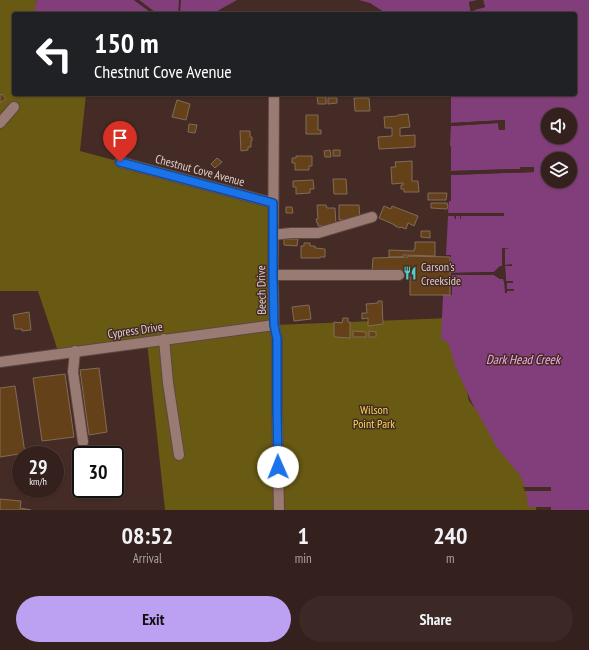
<!DOCTYPE html>
<style>
body{margin:0;font-family:"PT Sans Narrow",sans-serif;background:#3c2825;color:#f1f3f6;height:100vh;display:flex;flex-direction:column;font-size:15px;white-space:nowrap}
*{box-sizing:border-box;margin:0}
p{font-size:13px;color:#a9a3a3}
.icon{flex:none;width:22px;height:22px;fill:none;stroke:currentColor;stroke-width:2;stroke-linecap:round;stroke-linejoin:round}
.map{position:relative;height:510px;overflow:hidden}
.drawer{display:flex;flex-direction:column;background:#34201c;flex:1}
.drawer>*{flex:none}
.banner{position:absolute;left:12px;top:12px;width:565px;height:84px;border-radius:4px;box-shadow:0 1px 3px #0004,0 0 0 1px #4e3e3b;background:#202124;color:#fff;overflow:hidden}
.controls{position:absolute;left:541px;top:108px;display:grid;gap:8px}
.controls a{display:grid;place-items:center;width:36px;height:36px;border-radius:50%;background:#34201c;box-shadow:0 1px 3px #0004,0 0 0 1px #4e3e3b;font-size:20px}
.speed{position:absolute;left:12px;top:446px;display:flex;gap:8px;font-size:20px;font-weight:700;text-align:center}
.speed>*{display:grid;place-content:center;width:52px;height:52px;border-radius:50%;background:#34201c;box-shadow:0 1px 3px #0004,0 0 0 1px #4e3e3b;line-height:1}
.speed small{font-size:10px;font-weight:400}
.speed .limit{border:2px solid #111;border-radius:6px;background:#fff;color:#111}
.pin{position:absolute;display:grid;place-items:center;width:34px;height:34px;color:#fff;margin:-41px -17px;border-radius:50% 50% 50% 0;rotate:-45deg;box-shadow:0 0 4px #0007}
.pin .icon{rotate:45deg}
.me{position:absolute;width:44px;margin:-22px;rotate:359deg;stroke-linejoin:round;filter:drop-shadow(0 0 3px #0008)}
.turn{display:flex;align-items:center;gap:14px;height:84px;padding:0 16px;font-size:18px}
.turn .icon{width:52px;height:52px;stroke-width:2.5}
.turn b{display:block;font-size:28px;line-height:34px}
.eta{display:flex;justify-content:space-evenly;align-items:center;height:68px;text-align:center}
.eta b{font-size:24px;font-weight:700;line-height:28px}
.button{display:flex;gap:8px;margin-top:auto;padding:8px 16px}
.button a{flex:1;height:46px;border-radius:24px;background:#bca0f2;color:#111;font-size:16px;font-weight:700;line-height:46px;text-align:center}
.button a+a{background:#3c2825;color:#f1f3f6}
.map>svg:first-child{display:block}
</style>
<div class="map">
<svg width="589" height="510" viewBox="0 0 589 510">
<rect width="100%" height="100%" fill="#452b25"/>
<path fill="#695a13" d="M0,0h37l-2,6v8h-21v80h72l-6,57 193,52 1,122 176,-7 19,83 70,80 -3,29h-371l-18,-168 -88,12 -21,-63h-38z"/>
<path fill="#813e7a" fill-rule="evenodd" d="M37,0h97l19,14h-118v-8z
M139,0h40l-1,14h-8l-11,-3 -3,2z
M181,0h56l-18,10 -4,4h-35z
M359,0h119l-9,2 2,12h-84l-17,-11z
M483,0h106v510h-38v-3h-23l-2,-16h24v-4h-25l-5,-12 -23,-27 -10,-19 -15,-26 -17,-37 -6,-21 -2,-3 -6,-3 2,-44h7l2,-20h42l6,4h3l4,12h7v-2h-7l-1,-6 7,-1v-1l-7,1 -1,-16h7v-1h-7v-16h-3v17h-2l-6,6 -44,1 1,-18h-5l2,-39h7l1,3v-3h4v3h1v-3h42v-3h-55l1,-12h2v-26l83,-3v-5h-14v2l-69,2v-25h-1l1,-20 47,-3 1,7 6,-1v-9l-54,3v-29h124v-80h-100l-1,-4 11,-3zM548,115h22v22h-22zM548,159h22v22h-22z"/>
<path fill="#452b25" d="M134,0h5l17,13 -1,1h-2z
M478,0h2l-1,2 -8,2 1,5 10,-3 -1,-6h2l2,7 -11,3 1,4h-4l-2,-12z
M505,120v10h-6l-1,-7 -47,3v-3z
M520,167h14v5l-83,3v-4l69,-2z
M448,213h56v3h-43v3h-1v-3h-4v3h-1l-1,-3h-6z
M502,248h8l-5,1v16l7,-1v2h-7l1,15h7v2h-6v6h7v2h-7v2h-2l-1,-12 -1,-2h-3l-6,-4h-42v20h-2v-22l44,-1 6,-6h2z
M523,487h28v4h-27l1,-2h4h-5z"/>
<path fill="#65411a" stroke="#816c58" d="M2,94l4,5 -6,4v-8z
M317,97h9v7h-8z
M328,98h9v5l-9,1z
M354,98h15l1,13h-15z
M177,100l13,4 -4,16 -14,-3z
M408,114l2,13 -10,1v8l15,-1v12l-36,2 -1,-12 14,-1v-8h-7l-1,-11 14,-1v-1z
M306,115h12v15h3v4h-15z
M189,124l8,1 -2,8 -7,-1z
M240,131h10v6h2v4h-1v6h-3v3l-7,1z
M330,150l1,7h-6l-1,-6z
M333,150h7v6h-7z
M296,156h16v10h-3v4h-14v-7h-3v-5h4z
M217,158l5,4 -7,6 -4,-4z
M412,161v20h6l1,11h-15v-3h-3v-4h2v-2l-11,1 -1,-17h5l-1,-5z
M333,179h13l1,15h-13z
M313,180l1,9h-4v4l-14,1v-7h-3v-6z
M428,193h19l-1,7h-18z
M431,203h16l1,3 -1,3 -16,-1z
M317,205h9l1,3h8l1,17 -18,1v-3h-1l-1,-4h2z
M339,205h20l1,14 -21,1z
M384,206l7,3 1,-3 26,10 -4,10 -6,-3 -2,6 -5,-2 -1,1 -5,-2v-1l-16,-7z
M286,207h6l1,6h-7z
M421,231h9v7l-9,-1z
M284,239h14l-1,7 -13,-1z
M415,242h20v14l-32,-1v2h-14v-7l25,1v-2h1z
M304,243h6v3h5v2l10,1v8h-5v1h-19v-12h3z
M408,256l42,1v38h-40v-22h-38l1,-15 32,-1h3z
M378,301h4l1,23 -15,2v-8l-6,1v-6h5l-1,-9 12,-1z
M309,305l2,14 -17,2 -2,-14z
M29,312l2,18 -9,1v-2h-7l-2,-14z
M343,318h5v4h2v16l-15,-1v-1h-1v-14l8,1z
M353,331l13,1v5h-13z
M369,331l7,1v5h-7z
M99,368l8,64 -18,3 -9,-65z
M65,374l9,63 -32,4 -9,-63z
M15,386l10,67 -25,4v-69z
M0,499l21,2 -1,7 11,2h-31z"/>
<g fill="none" stroke-linecap="round" stroke-linejoin="round">
<g stroke="#5d4743" stroke-width="12">
<path id="minor" d="M274,94l-1,185 1,46 3,14v70l2,101
M0,123l14,-16
M120,162l153,41
M273,235l18,-2h27l54,-16
M273,275h126
M164,339l4,44 11,72
M75,351l-2,21 10,70
M0,362l274,-37"/>
</g>
<use href="#minor" stroke="#9a7b73" stroke-width="10"/>
</g>
<g fill="none" stroke-linecap="round" stroke-linejoin="round">
<g stroke="#114b97" stroke-width="10">
<path id="route" d="M120,162l153,41v76l1,46 3,14v71l1,57"/>
</g>
<use href="#route" stroke="#1a73e8" stroke-width="7"/>
</g>
<defs>
<g id="restaurant-bare" transform="scale(1.08)"><path d="M-5-6h1v4h1v-4h1v4h1v-4h1v5L-1.5 .5V6h-2V.5L-5-1ZM5-6V6H3V1.5H1.5Q1.5-4 5-6Z" fill="#54cdc7" stroke="#452b25" stroke-width="2.5" paint-order="stroke"/></g>
</defs>
<g fill-rule="evenodd">
<use href="#restaurant-bare" x="410" y="273"/>
</g>
<g text-anchor="middle" dominant-baseline="central" stroke-width="3" stroke-linejoin="round" paint-order="stroke">
<g font-size="12" fill="#dfceca" stroke="#452b25">
<text transform="translate(200 170) rotate(15)">Chestnut Cove Avenue</text>
<text transform="translate(261 290) rotate(-91)">Beech Drive</text>
<text transform="translate(135 330) rotate(-8)">Cypress Drive</text>
</g>
<g font-size="12" fill="#dfceca" stroke="#452b25" text-anchor="start">
<text x="421" y="266">Carson's<tspan x="421" dy="14">Creekside</tspan></text>
</g>
<g font-size="12" fill="#f5d852" stroke="#452b25">
<text x="374" y="409">Wilson<tspan x="374" dy="14">Point Park</tspan></text>
</g>
<g font-size="13" font-style="italic" fill="#f7aced" stroke="#452b25">
<text x="523" y="359">Dark Head Creek</text>
</g>
</g>
</svg>
<div class="controls">
<a><svg class="icon" aria-label="sound" viewBox="0 0 24 24"><path d="M4 9h4l5-4v14l-5-4H4zM17 9q2 3 0 6"/></svg></a>
<a><svg class="icon" aria-label="layers" viewBox="0 0 24 24"><path d="M12 4l9 5-9 5-9-5zM3 14l9 5 9-5"/></svg></a>
</div>
<div class="speed"><div>29<small>km/h</small></div><div class="limit">30</div></div>
<div class="pin" style="left:120px;top:162px;background:#d93025"><svg class="icon" aria-label="arrive" viewBox="0 0 24 24"><path d="M6 21V4h12l-3 4 3 4H6"/></svg></div>
<svg class="me" style="left:278px;top:467px" viewBox="-20 -20 40 40"><circle r="19" fill="#fff"/><path d="M0-13L10 11 0 6-10 11z" fill="#1a73e8"/></svg>
<div class="banner">
<div class="turn"><svg class="icon" aria-label="left" viewBox="0 0 24 24"><path d="M17 20v-9H6M10 6l-5 5 5 5"/></svg><div><b>150 m</b>Chestnut Cove Avenue</div></div>
</div>
</div>
<section class="drawer">
<div class="eta">
<div><b>08:52</b><p>Arrival</p></div>
<div><b>1</b><p>min</p></div>
<div><b>240</b><p>m</p></div>
</div>
<div class="button"><a>Exit</a><a>Share</a></div>
</section>
